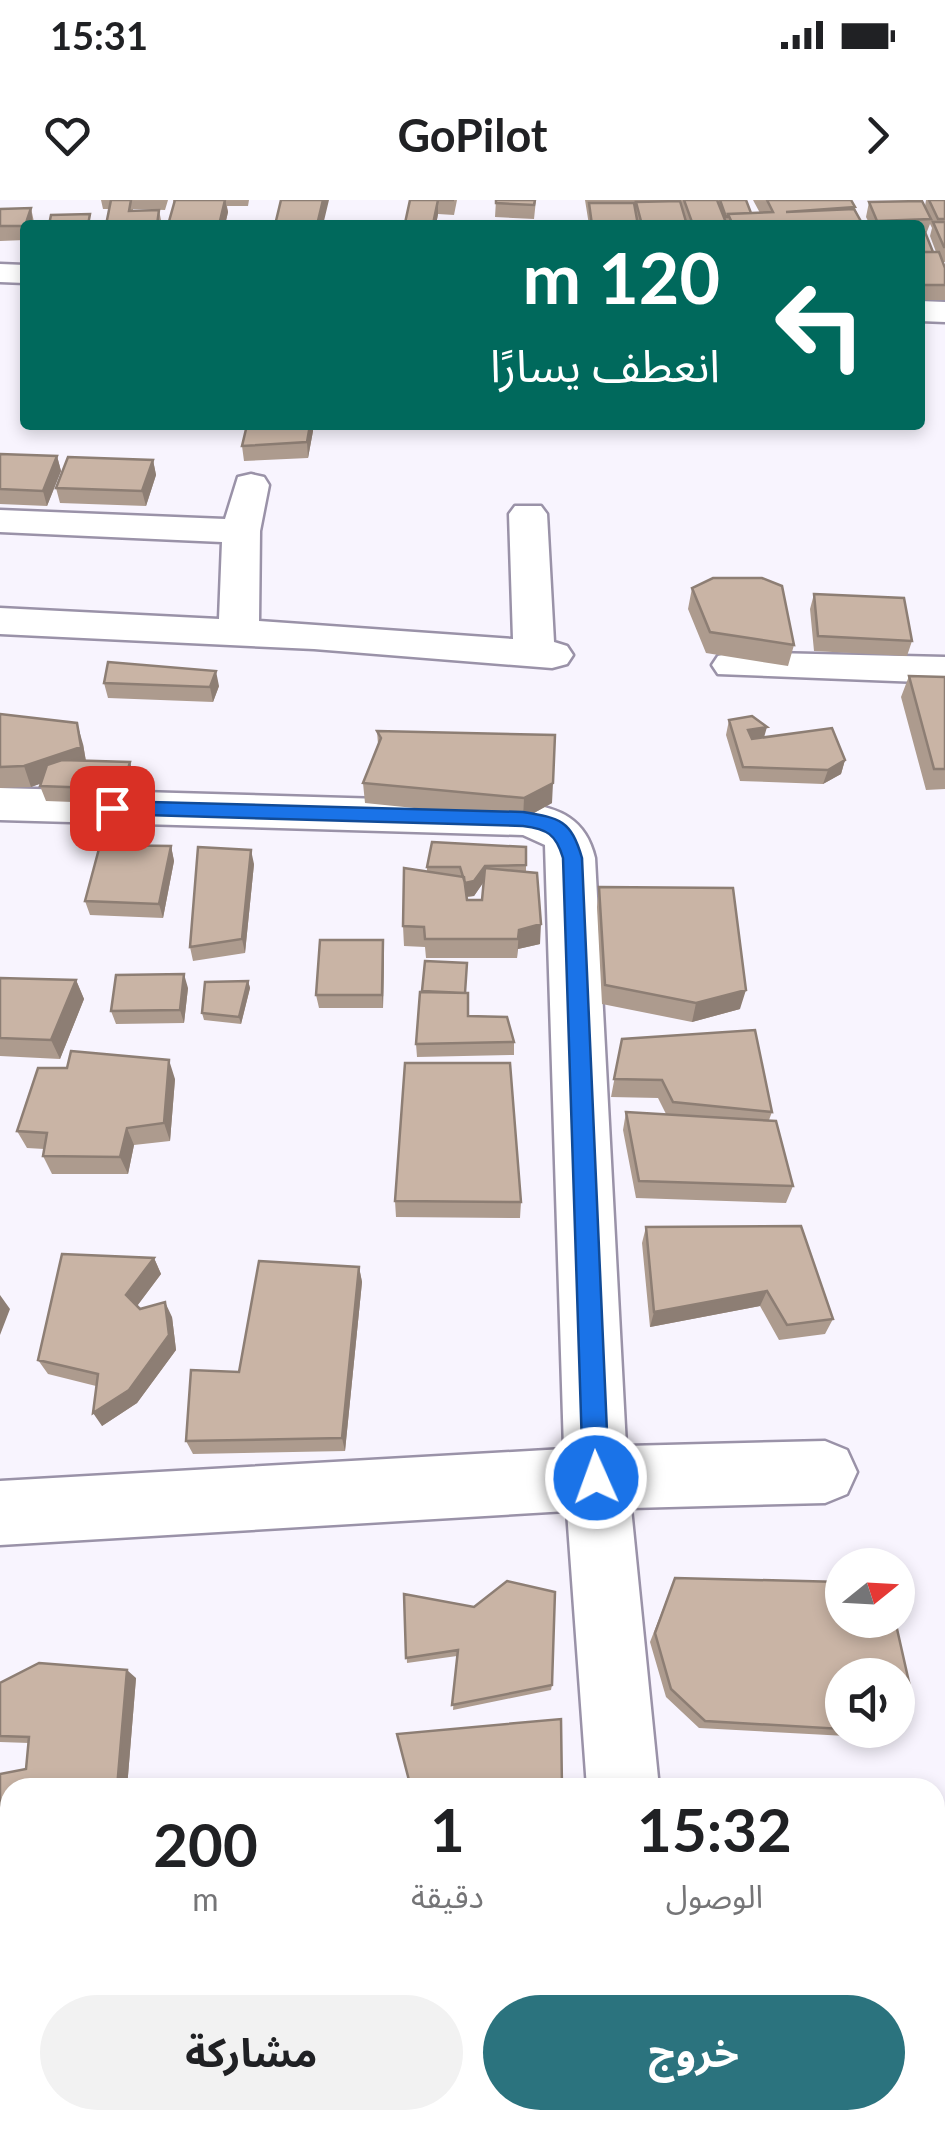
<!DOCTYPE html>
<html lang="ar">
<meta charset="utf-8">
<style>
body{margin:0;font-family:Lato,"Noto Sans Arabic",sans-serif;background:#f2f2f2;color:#202124;direction:rtl;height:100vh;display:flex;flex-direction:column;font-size:38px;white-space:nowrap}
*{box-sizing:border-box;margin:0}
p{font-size:32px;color:#757577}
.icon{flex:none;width:55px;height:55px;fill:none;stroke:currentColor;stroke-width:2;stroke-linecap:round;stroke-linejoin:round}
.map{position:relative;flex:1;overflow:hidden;direction:ltr}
.side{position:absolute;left:0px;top:1578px;width:945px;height:352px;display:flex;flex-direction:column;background:#fff;border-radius:30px 30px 0 0;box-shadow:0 5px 15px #0003;direction:rtl}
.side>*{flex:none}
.banner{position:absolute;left:20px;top:20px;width:905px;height:210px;border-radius:10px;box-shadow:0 5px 15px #0003;direction:rtl;background:#00695c;color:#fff;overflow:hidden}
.needle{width:65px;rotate:72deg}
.buttons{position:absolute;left:825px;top:1348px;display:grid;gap:20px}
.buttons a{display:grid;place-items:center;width:90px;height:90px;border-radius:50%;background:#fff;box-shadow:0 5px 15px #0003;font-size:50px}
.pin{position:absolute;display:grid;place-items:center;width:85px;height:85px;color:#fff;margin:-42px;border-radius:20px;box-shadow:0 5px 15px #0006}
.me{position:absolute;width:110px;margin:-55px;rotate:358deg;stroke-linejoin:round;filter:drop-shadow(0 0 8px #0008)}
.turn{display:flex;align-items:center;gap:35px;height:210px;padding:0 40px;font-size:45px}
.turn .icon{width:130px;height:130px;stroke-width:2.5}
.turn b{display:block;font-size:70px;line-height:85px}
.eta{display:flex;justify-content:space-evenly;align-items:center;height:170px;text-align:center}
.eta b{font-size:60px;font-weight:700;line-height:70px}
.cta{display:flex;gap:20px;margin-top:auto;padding:20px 40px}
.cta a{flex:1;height:115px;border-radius:60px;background:#2b737e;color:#fff;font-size:40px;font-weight:700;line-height:115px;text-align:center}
.cta a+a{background:#f2f2f2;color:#202124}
.status{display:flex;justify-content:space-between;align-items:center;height:70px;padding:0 50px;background:#fff;direction:ltr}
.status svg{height:28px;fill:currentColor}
header{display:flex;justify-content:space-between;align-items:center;height:130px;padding:0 40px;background:#fff;font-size:45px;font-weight:700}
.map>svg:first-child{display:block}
</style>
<div class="status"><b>15:31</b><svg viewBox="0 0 49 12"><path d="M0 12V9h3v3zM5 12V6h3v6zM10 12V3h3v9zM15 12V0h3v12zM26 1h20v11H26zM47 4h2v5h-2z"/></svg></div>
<header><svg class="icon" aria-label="forward" viewBox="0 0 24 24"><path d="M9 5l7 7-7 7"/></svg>GoPilot<svg class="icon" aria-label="heart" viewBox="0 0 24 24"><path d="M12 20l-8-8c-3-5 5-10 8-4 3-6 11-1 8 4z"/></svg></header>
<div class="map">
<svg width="945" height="1929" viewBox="0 0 945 1929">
<rect width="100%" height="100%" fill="#f8f4fe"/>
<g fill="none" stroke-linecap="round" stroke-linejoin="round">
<g stroke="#9a92a8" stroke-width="5">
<path id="minor" d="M0,64l25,1v18l-25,-1z
M920,101l25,1v20l-25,-1z
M251,274l13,3 5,8 -9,46 -1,90 254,18 -4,-125 6,-8h26l6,8 7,128 13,4 6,9 -6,9 -15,4 -238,-19 -314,-15v-26l219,11 3,-77 -222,-10v-22l225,9 13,-42z
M733,452l212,5v26l-227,-9 -6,-9 6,-9z
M0,588l523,15c37,5 63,16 72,55l31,588 199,-5 22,9 10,22 -10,22 -22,9 -194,5 28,280h-72l-20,-277 -567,34v-64l564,-32 -19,-604 -22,-10 -523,-15z
M0,1747l10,1v78l-10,-3z
M57,1920h80l-1,9h-80z"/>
</g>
<use href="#minor" fill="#fff" fill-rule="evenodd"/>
</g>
<path fill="#ad9b8e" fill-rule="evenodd" d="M101,0h67l-3,10 -32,-1v2l26,-1 3,15h-56l3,-16h-6z
M173,0h76l-1,6h-21l1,6 -3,13h-57l6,-21z
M410,0h47l-3,15 -16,-1 -2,11h-31z
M496,0h40l-2,19 -39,-2z
M585,0h161l5,13h9l-7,-13h98l12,25h-274z
M926,0h19v62h-2l2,6v32h-25v-75h-50l-4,-8 3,-15 56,4zM930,24l2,4 -2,8 6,16h-3l-7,-18z
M31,8l3,14 -9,3v15l-25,1v-32z
M247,225h66v6l-5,27 -64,3 -2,-15z
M0,254l57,2 4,15 -14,35 -47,-2z
M153,260l3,15 -10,31 -86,-3 -4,-15z
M692,388l102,57 -6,21 -82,-13 -18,-44z
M814,394l98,47 -5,15 -93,-5 -4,-42z
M909,476l36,1v112l-19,1 -25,-93z
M104,483l115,3 -6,16 -105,-4z
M0,514l83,30 3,17 48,16 -7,27 -81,-3 -6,-15 1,-3 -10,4 -31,1z
M729,520l35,17 81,23 -4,14 -18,10 -83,-3 -14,-46z
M377,531l175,72 -29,16 -158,-16 -2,-20 15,-39z
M171,646l3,15 -11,57 -73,-3 -5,-14z
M526,647v25l14,72 -22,5 -1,9h-91l-1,-11 -21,-1 -1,-20 24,-54v-5zM483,683l-1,17h-15l-1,-3 8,-1z
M254,664l-9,89 -52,8 -3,-14z
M599,687l141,122 -48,13 -90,-18 -5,-97z
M384,754l-1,54h-64l-3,-13z
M0,778l76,2 8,19 -24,60 -60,-3z
M248,781l2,7 -9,36 -37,-4 -2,-7z
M188,788l-4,35 -68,1 -5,-13z
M422,792l44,1 2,23 46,26v13l-97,2 -1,-13z
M622,839l150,73 -3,8 24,66 -7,17 -150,-5 -13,-68 3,-18 40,2 -8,-16 -47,-1z
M175,879l-5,62 -36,4 -6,29h-76l-9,-18 1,-7 -17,-1 -10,-17z
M395,1001l126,1 -1,16 -124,-1z
M646,1027l187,92 -8,15 -46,6 -19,-34 -110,21 -8,-84z
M154,1058l7,16 -24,32 3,3 32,8 4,33 -39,53 -35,23 -6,-40 -48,-12 -10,-14z
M359,1067l3,15 -17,169 -152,3 -7,-13 53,-69z
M675,1378l167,4v38h53l16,71 -13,7v-23h-56v55h34l-11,7 -166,-9 -33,-31 -16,-55z
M404,1394l148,91 -1,5 -98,20 4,-54 -50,7z
M136,1478l-9,110h-117v121l-10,2v-137l26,-5 3,-26 -29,-1v-59z"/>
<path fill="#8d7e74" d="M225,0l3,12 -3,13h-6z
M323,0h6l-6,25h-6z
M438,0v14l-2,11h-3z
M31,8l2,17h-7z
M310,225h3v6l-5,27 -1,-16z
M57,256l4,15 -14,35 -4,-15z
M153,260l3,15 -10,31 -4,-15z
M216,471l3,15 -6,16 -3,-15z
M77,523l6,21 4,24 -56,19 -7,-21z
M767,527l-4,14 -18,4 3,-15z
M845,560l-4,14 -18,10 5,-14z
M130,562l4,15 -7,27 -5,-15z
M553,583l-1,20 -29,16 1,-21z
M171,646l3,15 -11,57 -4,-14z
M251,650l3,14 -9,89 -3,-14z
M485,666v14l-11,16 -10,1v-14z
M541,724l-1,20 -22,5 -1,9 2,-28z
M383,740l1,14 -1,54 -1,-13z
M184,774l4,14 -4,35 -4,-13z
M76,780l8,19 -24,60 -9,-19z
M248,781l2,7 -9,36 -2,-7z
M746,790l-6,19 -48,13 4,-19z
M169,860l6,19 -5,62 -6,-18z
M127,928l7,17 -6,29 -8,-17z
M154,1058l7,16 -27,36 -8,-15z
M359,1067l3,15 -17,169 -3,-13z
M767,1091l-7,15 -110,21 4,-15z
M0,1095l10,14 -10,26z
M165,1102l7,15 4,33 -39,53 -35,23 -9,-13z
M127,1470l9,8 -9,110h-10z
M0,1899l11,30h-7l-4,-13z
M321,1920h5v9h-5z"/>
<path fill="#c9b4a5" stroke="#8d7e74" stroke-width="2.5" d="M111,0h20l-2,11 30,-1 -2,15h-51z
M175,0h50l-6,25h-51z
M281,0h42l-6,25h-42z
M410,0h44h-16l-5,24 -28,-1z
M496,0h39l-1,5 -38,-2z
M684,0h33l10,25h-34z
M720,0h26l5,13 -23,1v3h-2z
M767,0h84l4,7 -69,5 68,-3 9,16h-130l-5,-11 45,-2z
M929,0h16v19h-7z
M680,1l7,24h-45l-6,-23z
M922,1l9,18 -54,2 -8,-19z
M589,3h45l4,22h-46z
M31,8l-6,18h-25v-17z
M90,14l-2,11h-39l2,-10z
M933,22h12v25h-1z
M920,31l5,1 8,20h-13z
M920,52h19l6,16v17h-25z
M247,225h63l-3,17 -65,4z
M0,254l57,2 -14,35 -43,-2z
M68,257l85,3 -11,31 -86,-3z
M713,378h49l20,8 12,59 -84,-13 -18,-44z
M814,394l90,4 8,43 -94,-5z
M108,462l108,9 -6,16 -106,-4z
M909,476l36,1v92h-11z
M0,514l77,9 4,24 -57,19 -24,1z
M752,516l15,11 -19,3 4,9 80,-11 13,32 -17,10 -85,-3 -14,-47z
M377,531l178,4 -2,48 -29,15 -161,-15 18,-45z
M62,560l68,2 -8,27 -82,-3 7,-21z
M432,642l94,5v18l-41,1 -11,15 -9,2 -5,-16h-33z
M100,645l71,1 -12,58 -74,-3z
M198,647l53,3 -9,89 -52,8z
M404,668l60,9 3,23h15l3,-32 52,5 4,51 -22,6 -1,9h-93l-1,-12 -21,-1z
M599,687l134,1 13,102 -50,13 -91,-18z
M320,740h63l-1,55h-66z
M425,761l42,2 -2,30 -43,-2z
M184,774l-4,36 -69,1 5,-36z
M0,778l76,2 -25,60 -51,-2z
M248,781l-9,36 -37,-4 3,-31z
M420,792l48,1v23l39,1 7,25 -98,2z
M755,830l17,82 -99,-10 -11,-22 -48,-1 8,-40z
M71,851l98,9 -5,63 -37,5 -7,29 -77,-1 4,-23 -30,-2 21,-63h29z
M405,863h105l11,139 -126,-1z
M626,912l150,9 17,65 -154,-5z
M801,1026l32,93 -46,6 -20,-34 -113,21 -8,-85z
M62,1054l92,4 -28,37 14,14 25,-7 4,33 -40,55 -36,23 5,-39 -60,-14z
M259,1061l100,6 -17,171 -156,3 5,-71 48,2z
M675,1378l167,4v38h53l16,71h-13v-16h-56v54l-137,-8 -34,-32 -16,-56z
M507,1381l48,11 -3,93 -100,20 6,-55 -52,8 -2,-64 70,13z
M39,1463l88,7 -10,118h-107v117l-10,2v-133l26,-5 3,-32 -29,-1v-53z
M561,1519l1,69h-151l-14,-54z
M186,1583l135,1 1,4h-137z
M935,1743l10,3v146l-10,1z
M166,1920h155v9h-156z"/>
<path fill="#1a73e8" stroke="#114b97" stroke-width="2.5" d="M112,601l411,11c37,6 48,8 59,46l27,620 -4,9 -9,4 -10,-4 -3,-9 -20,-620c-7,-24 -16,-29 -40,-32l-411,-12 -9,-6z"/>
</svg>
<div class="buttons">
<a><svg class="needle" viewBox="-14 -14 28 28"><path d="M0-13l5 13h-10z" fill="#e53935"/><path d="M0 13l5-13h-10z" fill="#757577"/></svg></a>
<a><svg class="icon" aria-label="sound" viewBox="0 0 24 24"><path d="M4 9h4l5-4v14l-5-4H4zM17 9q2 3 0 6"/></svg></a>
</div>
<div class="pin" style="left:112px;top:608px;background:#d93025"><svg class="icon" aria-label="arrive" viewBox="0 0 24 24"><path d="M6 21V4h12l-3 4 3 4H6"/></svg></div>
<svg class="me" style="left:596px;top:1278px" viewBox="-20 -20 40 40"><circle r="17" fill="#1a73e8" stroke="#fff" stroke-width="3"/><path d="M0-11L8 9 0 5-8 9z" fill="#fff"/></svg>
<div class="banner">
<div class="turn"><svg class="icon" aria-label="left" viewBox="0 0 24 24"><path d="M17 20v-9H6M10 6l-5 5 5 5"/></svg><div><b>120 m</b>انعطف يسارًا</div></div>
</div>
<section class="side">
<div class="eta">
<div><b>15:32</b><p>الوصول</p></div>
<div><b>1</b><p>دقيقة</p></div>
<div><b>200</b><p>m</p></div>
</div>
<div class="cta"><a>خروج</a><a>مشاركة</a></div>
</section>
</div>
